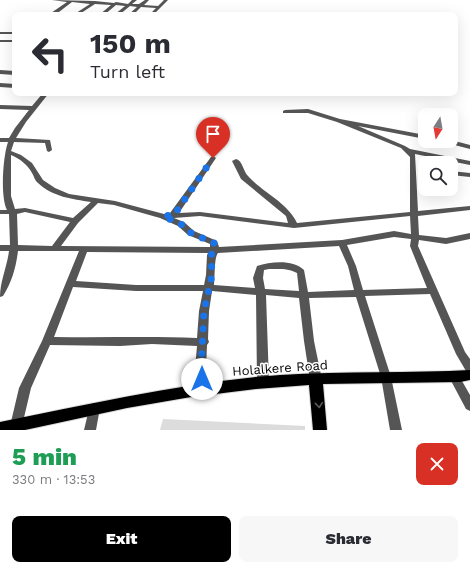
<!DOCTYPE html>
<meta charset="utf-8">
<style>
body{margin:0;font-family:"Work Sans",sans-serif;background:#f7f7f7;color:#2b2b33;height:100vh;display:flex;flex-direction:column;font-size:15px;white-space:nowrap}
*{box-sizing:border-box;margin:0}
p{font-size:13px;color:#7c7c81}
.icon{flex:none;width:22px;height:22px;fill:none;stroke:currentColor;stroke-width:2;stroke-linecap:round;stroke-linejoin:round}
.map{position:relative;height:430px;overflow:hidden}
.sheet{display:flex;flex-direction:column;background:#fff;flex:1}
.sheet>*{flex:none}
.hud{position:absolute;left:12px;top:12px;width:446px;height:84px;border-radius:8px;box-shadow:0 4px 16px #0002;background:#fff;color:#2b2b33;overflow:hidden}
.needle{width:26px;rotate:191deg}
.tools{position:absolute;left:418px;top:108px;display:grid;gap:8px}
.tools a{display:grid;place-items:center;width:40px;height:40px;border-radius:8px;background:#fff;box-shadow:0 4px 16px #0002;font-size:20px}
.pin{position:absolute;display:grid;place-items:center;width:34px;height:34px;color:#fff;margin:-41px -17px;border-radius:50% 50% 50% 0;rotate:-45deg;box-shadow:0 0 4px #0007}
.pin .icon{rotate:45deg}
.me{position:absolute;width:44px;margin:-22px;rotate:0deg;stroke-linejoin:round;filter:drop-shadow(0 0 3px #0008)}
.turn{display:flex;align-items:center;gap:14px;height:84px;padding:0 12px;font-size:18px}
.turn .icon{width:52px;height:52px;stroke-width:2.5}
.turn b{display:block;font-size:28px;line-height:34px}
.round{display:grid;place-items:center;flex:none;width:42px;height:42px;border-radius:8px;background:#f7f7f7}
.summary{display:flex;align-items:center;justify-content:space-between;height:68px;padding:0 12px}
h1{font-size:24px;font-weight:800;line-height:30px;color:#1e9e55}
.primary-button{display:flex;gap:8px;margin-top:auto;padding:8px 12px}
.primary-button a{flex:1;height:46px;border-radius:8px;background:#000;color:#fff;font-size:16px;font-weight:800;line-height:46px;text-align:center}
.primary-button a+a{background:#f7f7f7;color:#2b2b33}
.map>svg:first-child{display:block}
</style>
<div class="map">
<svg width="470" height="430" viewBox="0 0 470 430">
<rect width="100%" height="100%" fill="#fff"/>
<path fill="#dcdcdc" d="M163,419l142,7v4h-145z"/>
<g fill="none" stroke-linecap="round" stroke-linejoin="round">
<g stroke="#dbdbdb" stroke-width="2">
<path id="major" d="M470,370v10l-10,2 -137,2 4,46h-14l-4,-45 -53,4 -65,8 -64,11 -102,22h-25v-8c85,-17 169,-36 256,-45 64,-6 129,-4 193,-6z"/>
</g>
<path fill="#555" fill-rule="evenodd" d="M52,0l43,1 19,2 2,-1 12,2 4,-4h5l-5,4h7l6,-4h4l-5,5 14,1 6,-6h4l-15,15h-4l7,-7 -15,-1 -8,8h-5l9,-8 -7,-1 -11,9h-5l11,-9 -9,-1 -12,10h-5l12,-10 -16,-1 -17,11h-5l17,-11 -18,-2 -17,13 -20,-1v-2h2l14,1 16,-11z
M0,32h15v2h-15z
M0,40h15v2h-15z
M0,70l15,1v4l-15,-1z
M0,83l15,1v4l-15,-1z
M43,93h6l-23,29 -10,16 34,2 2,10 -3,2 -2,-1 -2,-8 -31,-1 -3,9 10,4 11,8 11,17 12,8 14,6 46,7 49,13 6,-1 41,-56 2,-1 3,2 -37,55 21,-1 88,11 -2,-7 -45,-37 -9,-18 4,-2c7,2 7,12 12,17 15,17 39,26 49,47l113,-11v-55l-9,-9 -64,-26 -29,-9h-25v-2l2,-1 23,-1 32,10 85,16v4l-67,-13 47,20 5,3 60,12v4l-55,-11 3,57 52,-5v4l-52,6 1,19 27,3 24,-5v6l-24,5 -27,-4 -1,6 47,106 5,7v13l-4,-1 -10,-17 -26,-60 -65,2 26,81 11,53h-12l-9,-53 -25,-80 -47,1 5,43 8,39 -2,3 -4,1 -4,-1 -2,-3 -6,-39 -5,-43 -33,-3 3,87 -2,3 -4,1 -4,-1 -2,-3 -1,-87 -44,-4 -3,20 -1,28 1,3 -2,3 -1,24 3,20 -2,3 -4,2 -4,-2c-6,-12 -3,-33 -2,-46l-45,-2 -32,2 -70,-1 -19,43 -9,38 -3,4h-7l-2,-4 9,-38 23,-47 37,-90h-61c-2,16 -6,31 -15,45l-3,1c0,-16 7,-30 9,-46h-9v-6h10l-1,-31h-9v-4h7c-7,-13 -4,-54 1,-68h-8v-4h9l6,-10 14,-18 -29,-1v-4l32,1zM11,155c9,4 16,9 21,18 2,3 3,8 6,10 15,14 34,16 53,19l-18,16 -48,-10 -10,1 -4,-13zM98,203l16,2 46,13 18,8 10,9 22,9v3l-149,-1 17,-23zM25,212l45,10 -18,24 -34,-1 -1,-31zM200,216l94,12 116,-12 1,18 -17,-3 -52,9 -123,7 -2,-6 -23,-10 -10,-9 -10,-4zM394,237l17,2 -1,7 17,42 -64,2 -7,-24 -9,-21zM339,246l9,20 6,24 -46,2 -4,-22c-12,-11 -33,-8 -47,-4l-4,12 2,10 -41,-3c1,-7 0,-28 4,-32zM87,252l121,1 -1,2 -1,20 -2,10h-68l-60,-4zM269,269c9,0 20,-1 28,4l2,18 -34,-2 -2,-11 1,-8zM73,287l63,4h67l-4,20 -2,27c-47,-2 -95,0 -143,-1z
M451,140l19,5v4l-27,-7 -1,-1z
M451,171l19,2v4l-19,-2z
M454,373l4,1 12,21v16l-4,-2 -17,-32 1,-3z
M94,403l4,2 2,3 -4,22h-12l6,-25z"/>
<use href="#major" fill="#000" fill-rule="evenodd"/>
</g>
<defs><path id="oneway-chevron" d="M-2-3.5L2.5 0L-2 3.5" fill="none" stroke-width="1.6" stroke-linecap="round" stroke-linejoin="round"/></defs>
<use stroke="#595959" href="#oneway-chevron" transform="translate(319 405) rotate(84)"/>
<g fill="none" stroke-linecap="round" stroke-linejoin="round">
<path stroke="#1a73e8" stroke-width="7" stroke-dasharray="0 12.6" d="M202,379l-1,-10 3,-58 8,-36 -1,-20 4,-5 -1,-7 -23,-10 -10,-9 -18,-8 11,-1 39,-57"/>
</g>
<g text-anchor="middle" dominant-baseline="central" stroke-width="3" stroke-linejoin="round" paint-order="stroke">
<g font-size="13" fill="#000" stroke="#fff">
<text transform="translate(280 368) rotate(-4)">Holalkere Road</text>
</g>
</g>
</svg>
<div class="tools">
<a><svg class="needle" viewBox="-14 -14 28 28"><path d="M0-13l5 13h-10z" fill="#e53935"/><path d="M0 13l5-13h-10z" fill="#7c7c81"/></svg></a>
<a><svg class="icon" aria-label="search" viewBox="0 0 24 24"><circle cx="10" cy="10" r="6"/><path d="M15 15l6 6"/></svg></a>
</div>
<div class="pin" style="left:213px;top:158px;background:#d93025"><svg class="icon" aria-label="arrive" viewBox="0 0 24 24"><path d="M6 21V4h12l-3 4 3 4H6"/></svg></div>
<svg class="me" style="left:202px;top:379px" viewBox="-20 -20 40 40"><circle r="19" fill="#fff"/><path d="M0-13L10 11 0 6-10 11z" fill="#1a73e8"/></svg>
<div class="hud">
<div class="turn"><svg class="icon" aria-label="left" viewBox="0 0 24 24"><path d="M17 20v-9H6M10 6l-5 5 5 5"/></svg><div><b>150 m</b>Turn left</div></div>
</div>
</div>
<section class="sheet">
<div class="summary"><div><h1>5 min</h1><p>330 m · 13:53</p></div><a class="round" style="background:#d93025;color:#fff"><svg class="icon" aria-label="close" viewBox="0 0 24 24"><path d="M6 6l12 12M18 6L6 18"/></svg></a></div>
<div class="primary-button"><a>Exit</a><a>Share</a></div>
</section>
